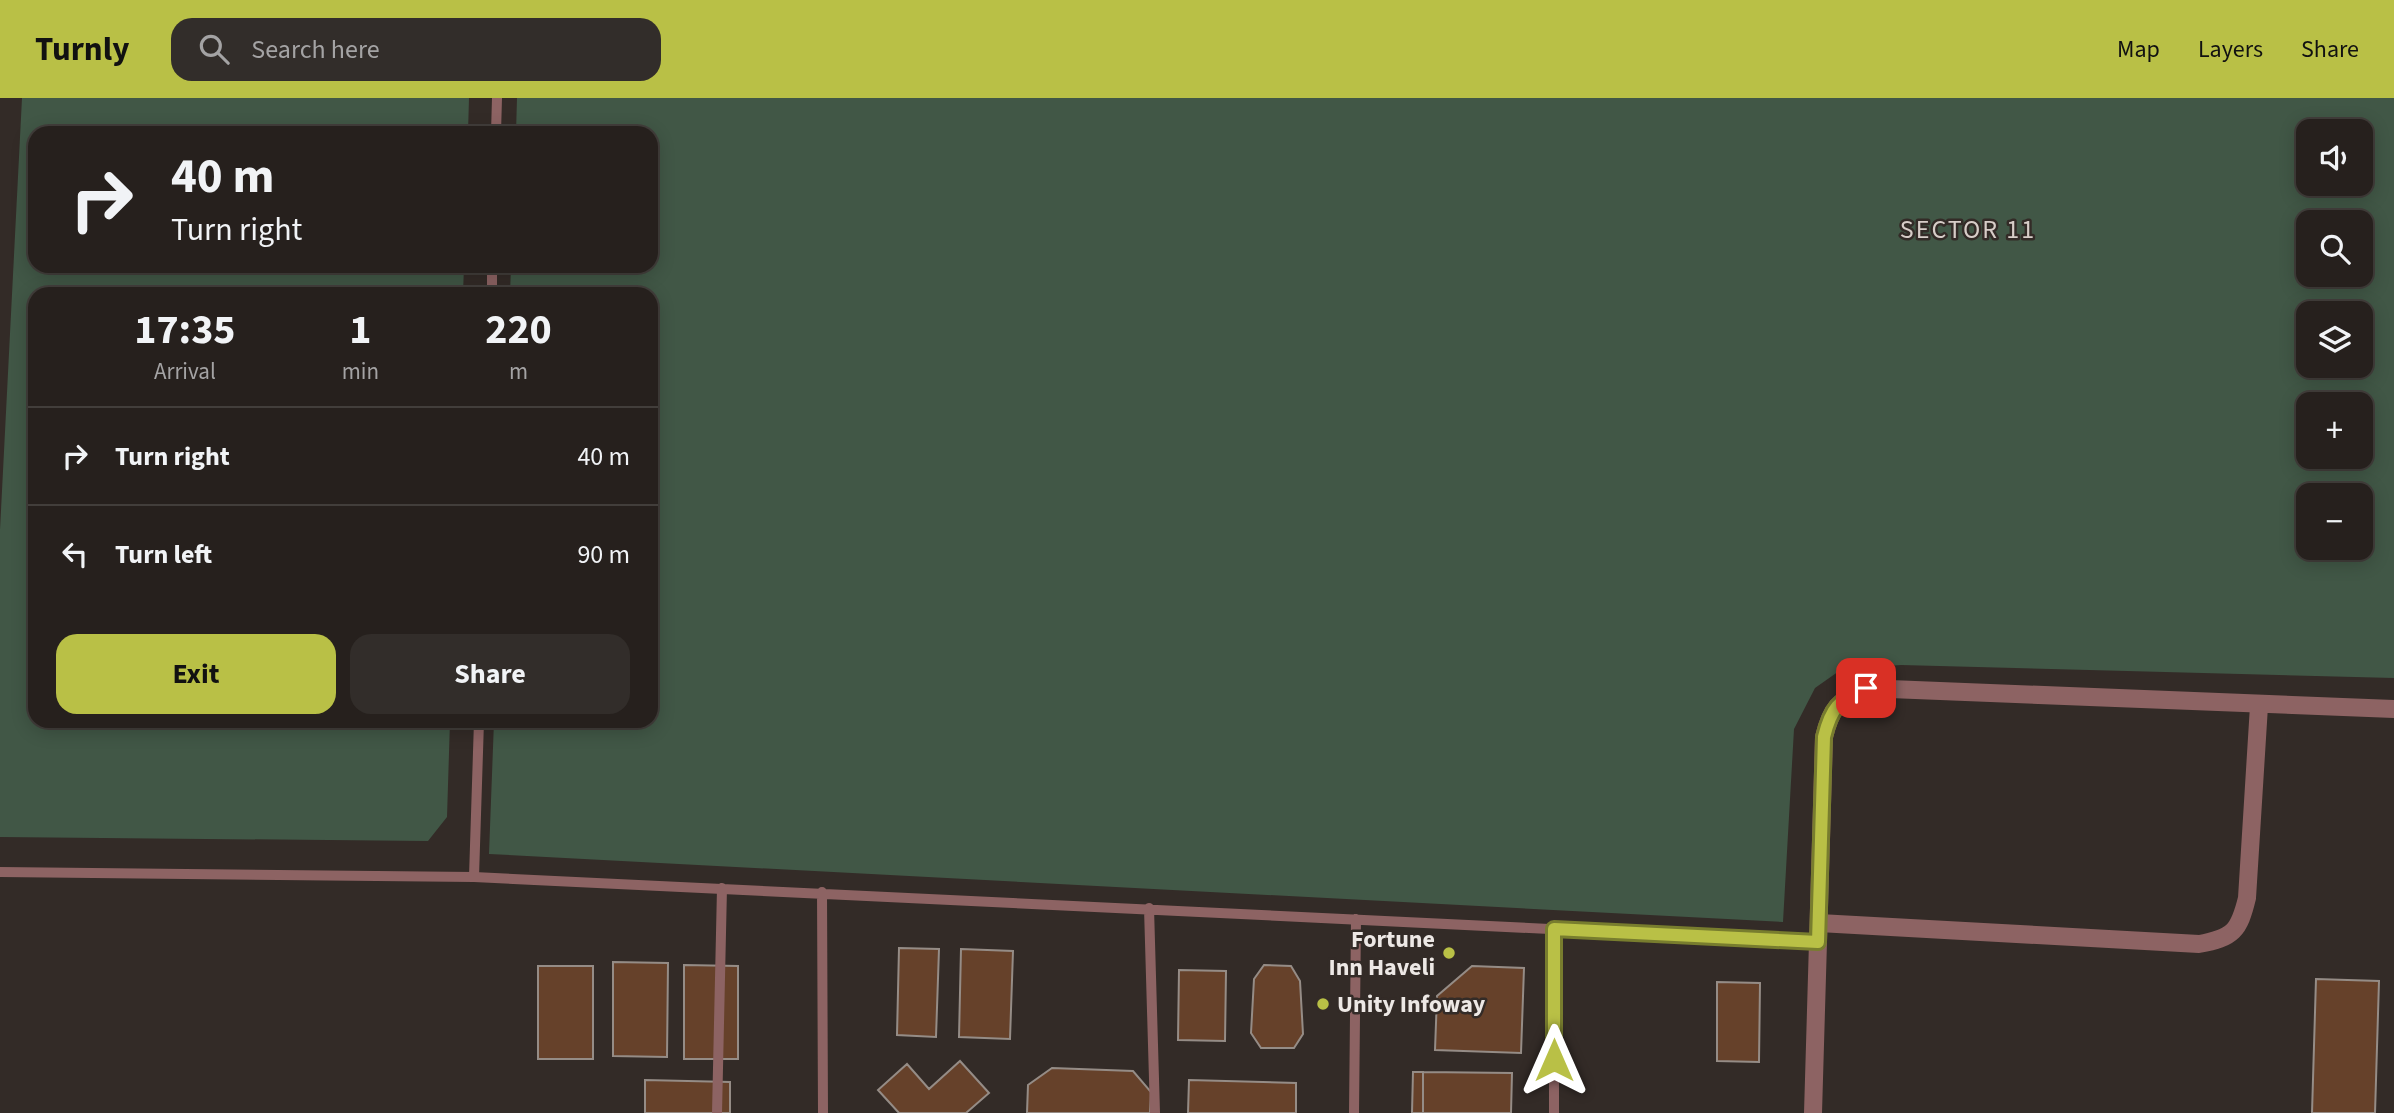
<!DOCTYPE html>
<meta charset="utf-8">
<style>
body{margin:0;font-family:"Source Sans 3",sans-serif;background:#322d2a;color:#f1f3f6;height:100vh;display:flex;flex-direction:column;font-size:26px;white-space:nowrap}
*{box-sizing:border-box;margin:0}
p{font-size:23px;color:#a4a3a4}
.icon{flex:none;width:38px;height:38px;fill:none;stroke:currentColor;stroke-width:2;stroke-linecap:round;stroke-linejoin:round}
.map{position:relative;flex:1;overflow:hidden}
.panel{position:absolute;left:28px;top:189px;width:630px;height:441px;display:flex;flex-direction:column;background:#26201d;border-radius:21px;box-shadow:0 4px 18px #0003,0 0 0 2px #423e3b}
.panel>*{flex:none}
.guide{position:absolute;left:28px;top:28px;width:630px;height:147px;border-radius:21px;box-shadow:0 4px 18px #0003,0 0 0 2px #423e3b;background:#26201d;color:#f1f3f6;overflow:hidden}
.fabs{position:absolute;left:2296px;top:21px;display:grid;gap:14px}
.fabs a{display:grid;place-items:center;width:77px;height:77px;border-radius:14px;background:#26201d;box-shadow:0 4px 18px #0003,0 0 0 2px #423e3b;font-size:35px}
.pin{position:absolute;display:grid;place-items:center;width:60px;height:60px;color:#fff;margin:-30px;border-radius:14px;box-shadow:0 4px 10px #0006}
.me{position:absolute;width:77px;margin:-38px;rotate:0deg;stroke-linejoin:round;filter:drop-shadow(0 0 5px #0008)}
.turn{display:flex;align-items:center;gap:24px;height:147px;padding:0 28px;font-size:32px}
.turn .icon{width:91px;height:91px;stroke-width:2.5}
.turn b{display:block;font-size:49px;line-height:60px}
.eta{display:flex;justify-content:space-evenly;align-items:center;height:119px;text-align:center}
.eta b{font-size:42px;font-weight:700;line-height:49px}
.button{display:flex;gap:14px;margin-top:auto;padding:14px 28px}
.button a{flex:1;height:80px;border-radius:21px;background:#b9c046;color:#111;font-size:28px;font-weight:700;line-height:80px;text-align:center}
.button a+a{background:#322d2a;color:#f1f3f6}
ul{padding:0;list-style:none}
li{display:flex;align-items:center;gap:21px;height:98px;padding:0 28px;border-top:2px solid #423e3b}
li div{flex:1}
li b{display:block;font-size:26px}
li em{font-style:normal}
header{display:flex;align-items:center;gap:42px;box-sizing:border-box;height:98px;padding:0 35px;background:#b9c046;color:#111}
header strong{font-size:33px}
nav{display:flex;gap:38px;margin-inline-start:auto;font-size:24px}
.search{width:490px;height:63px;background:#322d2a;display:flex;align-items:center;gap:18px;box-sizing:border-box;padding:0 24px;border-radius:21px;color:#a4a3a4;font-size:26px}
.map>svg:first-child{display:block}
</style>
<header>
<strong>Turnly</strong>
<div class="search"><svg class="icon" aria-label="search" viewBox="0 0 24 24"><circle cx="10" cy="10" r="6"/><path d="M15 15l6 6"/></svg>Search here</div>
<nav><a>Map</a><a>Layers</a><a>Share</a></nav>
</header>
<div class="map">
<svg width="2394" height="1015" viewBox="0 0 2394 1015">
<rect width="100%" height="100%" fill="#332b27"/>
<path fill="#415746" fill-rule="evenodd" d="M22,0h447l-1,35h-433v133h429l-1,28h-428v427h415l-3,96 -19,24 -428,-4v-307z
M517,0h1877v580l-493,-13 -59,4 -27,19 -21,41 -11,193 -1294,-68 5,-133h157v-427h-141l1,-28h140v-133h-135zM2308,33h53v53h-53zM2308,124h53v53h-53zM2308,215h53v53h-53zM2308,306h53v53h-53zM2308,397h53v53h-53z"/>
<path fill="#66412a" stroke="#958c86" stroke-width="2" d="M899,850l40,1 -3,88 -39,-2z
M961,851l52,2 -3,88 -51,-2z
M613,864l55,1 -1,94 -54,-1z
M684,867l54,1v93h-54z
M1264,867l27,1 9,15 3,53 -9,14h-33l-10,-15 3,-54z
M538,868h55v93h-55z
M1472,868l52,2 -3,85 -86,-3 2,-54z
M1179,872l47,1 -1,70 -47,-1z
M2316,881l63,2 -4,132h-63z
M1717,884l43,1 -1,79 -42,-1z
M960,963l29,32 -23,20h-67l-21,-23 29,-26 22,25z
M1052,970l81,3 18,21 -1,21h-123l1,-28z
M1413,974h10v41h-11z
M1423,974l89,1 -1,40h-88z
M645,982l85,2v31h-85z
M1189,982l107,3v30h-108z"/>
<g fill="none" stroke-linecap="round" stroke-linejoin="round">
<path stroke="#8d6363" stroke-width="10" d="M496,35l1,-35
M492,196v-28
M0,774l474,5 5,-156
M474,779l1344,65
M822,794l1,221
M1149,810l6,205
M717,1015l5,-225
M1354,1015l2,-194
M1554,1015v-184"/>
<path stroke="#8d6363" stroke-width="18" d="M1819,825l380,21c34,-6 40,-13 48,-46l12,-192
M1813,1015l11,-376c7,-29 14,-36 41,-49l529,21"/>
</g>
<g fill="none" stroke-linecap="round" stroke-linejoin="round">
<g stroke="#787d2e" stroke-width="18">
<path id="route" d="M1554,962v-131l264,13 6,-205c7,-29 14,-36 42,-49"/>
</g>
<use href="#route" stroke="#b9c046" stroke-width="12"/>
</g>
<g fill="#b9c046" stroke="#332b27" stroke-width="2.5">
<circle cx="1449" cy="855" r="7"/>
<circle cx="1323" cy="906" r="7"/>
</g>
<g text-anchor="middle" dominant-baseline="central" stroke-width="5" stroke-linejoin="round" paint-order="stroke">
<g font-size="24" font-weight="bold" fill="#ede8e5" stroke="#332b27" text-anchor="end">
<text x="1435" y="841">Fortune<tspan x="1435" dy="28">Inn Haveli</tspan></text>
<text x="1337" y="906" text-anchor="start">Unity Infoway</text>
</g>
<g font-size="26" letter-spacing="2" fill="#d7cdc8" stroke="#332b27">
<text x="1968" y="131">SECTOR 11</text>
</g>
</g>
</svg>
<div class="fabs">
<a><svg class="icon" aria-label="sound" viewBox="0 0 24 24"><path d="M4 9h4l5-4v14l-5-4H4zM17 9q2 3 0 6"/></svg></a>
<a><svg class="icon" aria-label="search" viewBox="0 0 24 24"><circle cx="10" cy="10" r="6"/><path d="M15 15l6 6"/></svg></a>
<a><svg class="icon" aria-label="layers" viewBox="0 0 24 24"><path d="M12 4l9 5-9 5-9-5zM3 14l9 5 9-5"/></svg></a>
<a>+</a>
<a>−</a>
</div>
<div class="pin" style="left:1866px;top:590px;background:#d93025"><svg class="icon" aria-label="arrive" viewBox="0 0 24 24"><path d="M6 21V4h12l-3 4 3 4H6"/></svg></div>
<svg class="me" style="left:1554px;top:962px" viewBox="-20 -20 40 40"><path d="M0-17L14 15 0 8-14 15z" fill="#b9c046" stroke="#fff" stroke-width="4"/></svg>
<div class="guide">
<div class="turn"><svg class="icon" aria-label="right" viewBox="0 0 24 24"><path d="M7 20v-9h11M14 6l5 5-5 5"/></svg><div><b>40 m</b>Turn right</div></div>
</div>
<section class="panel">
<div class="eta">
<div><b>17:35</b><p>Arrival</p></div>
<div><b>1</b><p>min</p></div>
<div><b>220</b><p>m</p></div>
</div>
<ul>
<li><svg class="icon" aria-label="right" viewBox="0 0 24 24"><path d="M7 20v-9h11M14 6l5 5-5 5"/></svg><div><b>Turn right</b></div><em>40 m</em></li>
<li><svg class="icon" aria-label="left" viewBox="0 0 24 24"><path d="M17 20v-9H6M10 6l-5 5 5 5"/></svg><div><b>Turn left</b></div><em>90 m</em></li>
</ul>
<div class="button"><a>Exit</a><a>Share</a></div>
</section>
</div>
